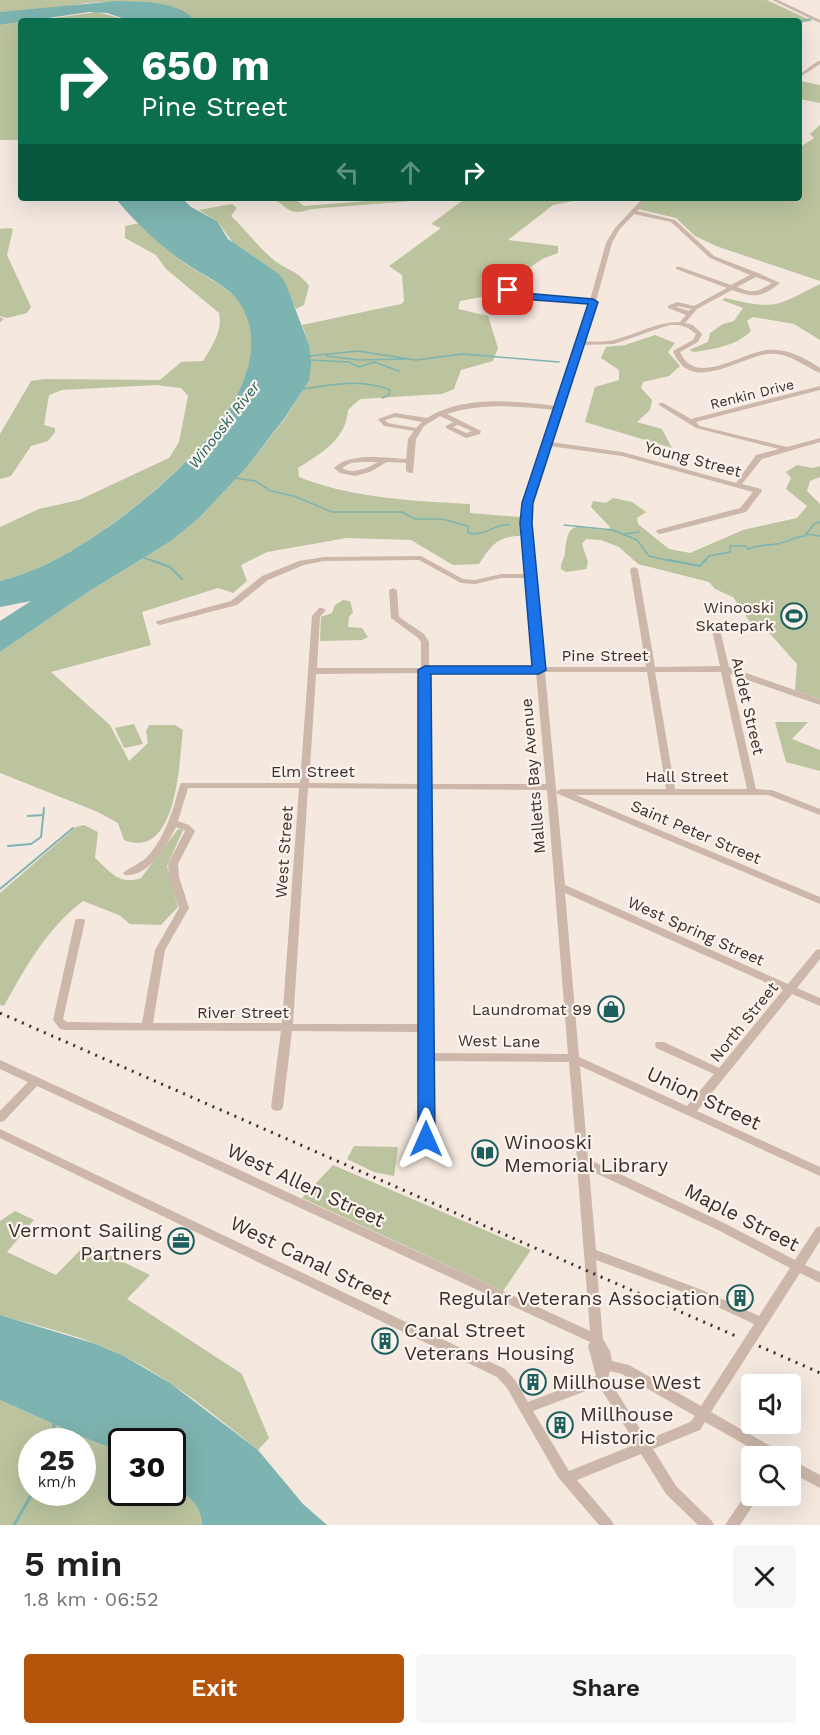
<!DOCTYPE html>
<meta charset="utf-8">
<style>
body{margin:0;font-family:"Work Sans",sans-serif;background:#f6f6f6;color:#202124;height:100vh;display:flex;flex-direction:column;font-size:22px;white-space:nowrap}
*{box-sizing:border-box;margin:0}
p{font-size:20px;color:#757577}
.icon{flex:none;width:33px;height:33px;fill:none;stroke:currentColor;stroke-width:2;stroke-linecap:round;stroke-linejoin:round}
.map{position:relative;height:1525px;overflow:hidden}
.sheet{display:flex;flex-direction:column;background:#fff;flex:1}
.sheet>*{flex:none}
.guide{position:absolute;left:18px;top:18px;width:784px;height:183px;border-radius:6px;box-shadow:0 6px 24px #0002;background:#0b6e4f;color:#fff;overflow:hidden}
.controls{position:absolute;left:741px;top:1374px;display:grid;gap:12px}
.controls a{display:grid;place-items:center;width:60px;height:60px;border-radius:6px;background:#fff;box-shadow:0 6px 24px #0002;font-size:30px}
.speed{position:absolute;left:18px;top:1428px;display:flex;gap:12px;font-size:30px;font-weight:700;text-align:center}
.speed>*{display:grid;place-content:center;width:78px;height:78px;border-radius:50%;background:#fff;box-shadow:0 6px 24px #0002;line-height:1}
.speed small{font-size:15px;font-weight:400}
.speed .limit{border:3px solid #111;border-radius:9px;background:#fff;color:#111}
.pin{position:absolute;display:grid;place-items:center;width:51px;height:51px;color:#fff;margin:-26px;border-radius:12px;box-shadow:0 3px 9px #0006}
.me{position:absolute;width:66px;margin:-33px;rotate:0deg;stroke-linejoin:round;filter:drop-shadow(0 0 4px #0008)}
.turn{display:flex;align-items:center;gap:21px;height:126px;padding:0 24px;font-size:27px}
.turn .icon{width:78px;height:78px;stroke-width:2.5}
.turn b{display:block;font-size:42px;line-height:51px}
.lanes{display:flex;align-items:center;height:57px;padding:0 24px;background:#0003;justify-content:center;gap:30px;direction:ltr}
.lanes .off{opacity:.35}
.round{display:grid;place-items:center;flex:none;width:63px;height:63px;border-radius:6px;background:#f6f6f6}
.summary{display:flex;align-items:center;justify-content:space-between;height:102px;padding:0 24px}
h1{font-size:36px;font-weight:600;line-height:45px}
.button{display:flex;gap:12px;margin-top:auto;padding:12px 24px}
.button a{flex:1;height:69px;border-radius:6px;background:#b45309;color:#fff;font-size:24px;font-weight:600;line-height:69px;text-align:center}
.button a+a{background:#f6f6f6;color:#202124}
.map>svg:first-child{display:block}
</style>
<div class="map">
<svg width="820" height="1525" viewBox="0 0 820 1525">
<rect width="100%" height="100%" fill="#f4e8df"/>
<path fill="#bbc49e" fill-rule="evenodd" d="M0,0h767l45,21 -12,2 -605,-2c-18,-21 -81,-20 -107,-18 -14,1 -28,6 -42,7 -15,1 -31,1 -46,2z
M97,12l34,9h-98z
M21,22v125l-4,-7h-17v-115z
M800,81l20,4v18l-20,-4z
M820,125v156l-104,-35 -21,-10 -19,-18 -38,-9 10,-11h152v-51l14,-9 -4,-4z
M272,198h22l10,8 99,-8h47l-138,11c-25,7 -21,0 -40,-11z
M459,198h129l-35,7 -45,35 50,6v7l-16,6 -17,12 -26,-2 -8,8 1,18 -32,6 -2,8 30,7 10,32 -5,13 -32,9 -7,19 -12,5 -82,5 -12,11c-2,30 -27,43 -50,58l1,9c52,21 115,24 171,27v9l51,4 -1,19c-22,0 -29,10 -41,28l-26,1 -42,-25 -64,-2 -80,14 -26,13 6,16 -14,12 -15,-5 -76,24 9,33 -100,27 59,53 19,36 19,-18 -2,-12 3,-6h26l8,5c-4,31 -5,131 -59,110l-6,-17 -20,-11 -98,-39v-121l88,-60 83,-51 28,-23 47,-50 38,-48 25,-39v-36l-7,-20 99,-21 3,-3 -2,-26 -13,-9 52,-38 -10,-4 31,-23z
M232,204l5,4 -6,8c16,15 27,31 44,45 14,10 23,10 34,25l-5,19 -8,4 -17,-35 -45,-30 -17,-23 -18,-11z
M140,223c14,13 28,28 44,40 18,13 46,23 58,43 55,90 -127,225 -195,258 -14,7 -31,13 -47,17v-54l39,-18 40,-9 90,-42 10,-16 9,-46 -7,-8 -25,-3 -94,5 -13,5 -5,30 11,3v4l-7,9 -17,5 -20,30 -11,3v-45l31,-53 14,-2 115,1 21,-18 22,-1c9,-15 20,-30 16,-48l-53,-44 -10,-14 -31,-17v-12z
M10,228l3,1 -6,26 24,52 -4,6 -20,5 -7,-2v-87z
M820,284v56l-26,-16 -41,-7 -6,4 4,10c-15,15 -37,18 -57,21l-5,-2 19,-8 2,-9 13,-9 11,-3 9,-13 -21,-8 3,-2c50,12 50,9 95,-14z
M655,335l20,8 -7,9 12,14 -11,10 -26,6 -2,6 11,12 -2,10 -13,12 25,7 10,19 -87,-26 10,-35 24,-7v-10l-18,-12 5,-11 19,-2z
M797,465l16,3 7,-2v11l-10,4 -3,10 13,13v195l-25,-9 2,-26 -36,-40 -11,-2 -17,-25 -18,-8 -6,-7 -71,-18 -19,-17 -18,-7 -15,-1 -4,5 6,18 -2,7 -20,3 -5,-3c-1,-7 4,-10 4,-17 3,-38 16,-21 43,-22l2,-3 -19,-20 2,-6 13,2 7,-5 19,4 14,10 -9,6 1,6 31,25 21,4 53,-23 54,-12 10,-12 -21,-17 5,-11 -5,-6z
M343,600l7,1 3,11 -4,5 -1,10 14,1 6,9 -6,3 -42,1 1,-24 11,-4 3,-8z
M775,722h33l-16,17 28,11v21l-34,-9z
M134,724l9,20 -19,4 -9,-20z
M84,825l14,7 -3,26c14,12 23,28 46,20l37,-49 5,1 -16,36 11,41 -17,18 -31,-1 -11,-9 -36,-14c-36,27 -58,67 -79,105l-4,-1v-112l76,-66z
M354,1146l44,1 -4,29 -20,-4 -27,-13z
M333,1165l198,85 -28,41 -201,-93z
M15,1211l19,9 -27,32 49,23 30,-31 64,31 -23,24 115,75 27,64 -11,12c-42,-34 -83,-68 -132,-93 -39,-20 -84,-30 -126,-42v-94z
M0,1400l85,38 36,14 1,40h50l1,-7c16,12 28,19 29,40h-202zM32,1442h50v50h-50z"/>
<path fill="#7db3b0" d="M117,1c23,1 62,-1 78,20h-64l-24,-8 -18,-1 -89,13v-13z
M115,198h67l9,9 26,14 11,18 51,35 6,8 24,63 2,18 -2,18 -25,38 -38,49 -47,50 -28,23 -83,51 -88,60v-31l31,-20 -31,6v-26c16,-4 32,-10 47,-17 70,-34 247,-165 195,-257 -11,-21 -39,-31 -57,-44 -25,-17 -51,-42 -70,-65z
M0,1315l96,29 28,12 46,27 88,67 45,54 24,21h-125c-1,-21 -13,-28 -29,-40l-1,-43h-50l-1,10 -36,-14 -85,-38z"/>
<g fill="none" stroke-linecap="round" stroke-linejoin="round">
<path stroke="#7db3b0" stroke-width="1.5" d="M798,21l13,-2
M309,356l49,-5 58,9 46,-6 97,8
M326,356l33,4 47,-1
M311,360l38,2 10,5 15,-5 25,9
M302,389c31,-4 58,-11 88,1l-1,5 -7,3
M235,478l20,3 16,10 23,5 38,16h70l13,7h27l26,7v7c17,4 27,-10 42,-8
M564,525l49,5 24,10 12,16 26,6
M624,534l15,-2
M805,534l15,2
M144,558l12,4
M704,562l5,-6 21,-4v-6h16l2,3c11,-4 18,-4 29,-5 9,-1 15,-7 28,-8l9,-12 6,-2"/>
<path stroke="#7db3b0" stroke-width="2" d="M151,560l19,7 12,12
M669,560l31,6 5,-6
M28,816l15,-1
M8,846l23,-2 10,-7 3,-29
M0,889l73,-61"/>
<path stroke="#7db3b0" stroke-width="3" d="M53,1442l1,-19
M14,1525l19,-33"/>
<path fill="#cdb7aa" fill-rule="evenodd" d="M772,0h6l42,20v3z
M818,61h2v3l-20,13v-3z
M643,198h6l-12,13 38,9 39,36 44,17 22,10c-19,15 -26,15 -48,7l-35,19 -12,14 8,2 9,9 -4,8 -18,10c2,4 4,8 8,11 19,16 57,-11 80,-13 19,-2 37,8 52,18v5c-17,-7 -31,-21 -52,-19 -24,2 -68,34 -88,9 -3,-3 -5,-8 -7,-12l20,-11 3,-6 -8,-6 -9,-3h-9l-10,3 -46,16 -30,1 -34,97 72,10 114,31 20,-28 23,-6 -83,-21 -37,-23v-2h4l28,16 129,-33v4l-124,32 4,4 87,21 33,-9v4l-58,17 -20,25 19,5 1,2 -16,21 -86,22 -4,-2 1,-2 83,-22 13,-16 -131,-36 -73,-10 -16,47 -3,19 14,155h102l-16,-98 4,-2 4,2 17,98 65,-1 -9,-40 4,-2 4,2 10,41 91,32v6l-90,-31 26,115 16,1 48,19v6l-52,-20h-192l244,102v7l-262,-110 -2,-2 5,-3h105l-19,-117h-102l20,213 223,99 28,-34 4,-1v10l-23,29 23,10v8l-28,-12 -95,117 123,56v9l-240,-110 8,93 136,64 71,37 21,-32 4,-2v15l-15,24 15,7v11l-20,-10 -89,139 70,40 1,4h-17l-60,-34 -5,8 -47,19 23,37 36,35 2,4h-16l-32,-31 -25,-40 -64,26 35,41 2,4h-15l-41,-48 -51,-89 -10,-11 -497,-239v-9l505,240 10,11 13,22 68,-26 -8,-30 2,-4 -553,-256 -33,35 -4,1v-11l28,-29 -28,-13v-9l590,271 -13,-167 -2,-3 2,-2 -8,-97 -138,-1 1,78 -2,3 -4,1 -4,-1 -2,-3v-107l-128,-1 -9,76 -2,3 -4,1 -4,-1 -2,-3 10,-76 -217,-1 -4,-1 -7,-9 22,-99 1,-2h8l1,2 -22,98 4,3 75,1 13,-73 24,-42 -10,-31 -1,-13 17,-33 -9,-4c-9,18 -28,51 -51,48l-2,-2c7,-6 17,-9 24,-16 13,-14 21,-33 27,-51 2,-8 4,-16 7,-23h119l12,-167 7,-8h3l4,2 -6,7 -3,51h104v-26l-3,-4 -27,-20 -2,-28 4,-2 4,2 2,27 25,17 5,8v26l107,-1 -8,-89h-27l-26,6 -14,-1 -42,-23 -95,1 -20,4 -36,15 -31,25 -77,20 -4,-2 1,-2 74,-20 31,-25 37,-15 25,-4 97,-1 42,23 12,1 26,-6h27l-6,-62 3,-19 29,-83c-35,-4 -73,-7 -107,4l34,17 -1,3 -14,4 -20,-10v-2l7,-4 -13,-6 -16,10 -8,13 -3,34h-3l-4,-2v-8l-19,-1 -17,10 -15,4 -15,-3 -6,-5c15,-16 52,-10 72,-9l2,-20 6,-8 -30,-5 -6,-7 17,-6 32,5c36,-23 88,-17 129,-12l22,-63 11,-39 -69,-6 -12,1 -9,-6 13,-5 11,6 67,6 16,-57 9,-15zM634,214l37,8 39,36 40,17 -19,10 -51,-18h-4v2l51,19 -33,18 -17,-4 -9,4v2l18,7 -6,7c-24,0 -43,12 -66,18 -9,2 -20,2 -29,1l27,-98 7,-13zM756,277l16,6c-15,9 -18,11 -35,4zM678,306l13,3 -2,2 -13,-4zM395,417l27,5 -6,6 -28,-5 -3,-3zM458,425l14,6 -6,2 -13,-6zM360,462h18c-11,6 -24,13 -36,6l9,-5zM536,672l10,112h-116l-1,-111zM655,672h66l26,117h-72zM421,673v111l-112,-1 7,-109zM188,788h111l-17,235h-129l12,-73 24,-42 -10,-31 -1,-13 17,-33 -6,-6 -11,-4zM308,788l113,1v235h-128zM430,789l117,1 21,264 -137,-1zM565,893l218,97 -64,78 -55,-26h-8l-1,3 1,3 58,26 -27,32 -108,-49zM589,1170l127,59 74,39 -31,48 -57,-26 -106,-40zM596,1260l98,36 60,28 -53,82 -72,-41 -17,-4 -2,-10 -7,-12zM610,1371l12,3 73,42 -5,6 -43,18 -39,-62zM599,1386l37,58 -67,27 -36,-60z
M0,317l4,2 -4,3z
M790,1459l30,16v13l-30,-16z
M752,1490v6h7l-19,29h-15l22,-33z"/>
<path stroke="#3b2e2a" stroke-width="3" stroke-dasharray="2 6" stroke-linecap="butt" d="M0,1013l738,324
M759,1346l61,27"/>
</g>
<path fill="#1a73e8" stroke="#114b97" stroke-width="1.5" d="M504,288l16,1 4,4 69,6 5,3 -65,201 -1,20 14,147 -7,4h-108l4,465 -3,4h-12l-2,-4v-469l7,-4h107l-12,-143 2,-20 66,-199 -67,-5 -7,-5 -10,-2z"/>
<defs>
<g id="stadium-ring" transform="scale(1.35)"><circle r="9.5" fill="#fbf3ec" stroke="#1d5f5d" stroke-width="1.5"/><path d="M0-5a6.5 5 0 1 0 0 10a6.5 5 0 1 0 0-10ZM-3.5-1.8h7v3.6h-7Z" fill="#1d5f5d"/></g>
<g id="shop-ring" transform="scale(1.35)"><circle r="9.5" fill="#fbf3ec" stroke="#1d5f5d" stroke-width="1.5"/><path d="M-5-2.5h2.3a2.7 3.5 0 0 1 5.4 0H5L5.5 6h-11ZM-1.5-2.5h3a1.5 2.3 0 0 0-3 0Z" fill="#1d5f5d"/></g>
<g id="library-ring" transform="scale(1.35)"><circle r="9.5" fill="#fbf3ec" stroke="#1d5f5d" stroke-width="1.5"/><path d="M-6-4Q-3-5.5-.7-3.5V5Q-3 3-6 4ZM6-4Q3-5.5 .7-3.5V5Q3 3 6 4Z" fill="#1d5f5d"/></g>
<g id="office-ring" transform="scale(1.35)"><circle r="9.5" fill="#fbf3ec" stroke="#1d5f5d" stroke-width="1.5"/><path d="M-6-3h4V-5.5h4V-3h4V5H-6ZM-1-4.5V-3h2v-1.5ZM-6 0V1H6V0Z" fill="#1d5f5d"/></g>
<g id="building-ring" transform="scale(1.35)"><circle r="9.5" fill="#fbf3ec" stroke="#1d5f5d" stroke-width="1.5"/><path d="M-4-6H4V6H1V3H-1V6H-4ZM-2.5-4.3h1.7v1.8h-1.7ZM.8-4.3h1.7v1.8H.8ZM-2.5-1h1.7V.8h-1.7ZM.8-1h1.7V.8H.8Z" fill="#1d5f5d"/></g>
</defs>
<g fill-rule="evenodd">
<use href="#stadium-ring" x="794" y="616"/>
<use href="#shop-ring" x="611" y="1009"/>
<use href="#library-ring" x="485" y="1153"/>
<use href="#office-ring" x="181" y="1241"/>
<use href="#building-ring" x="740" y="1298"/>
<use href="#building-ring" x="385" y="1341"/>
<use href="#building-ring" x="533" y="1382"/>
<use href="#building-ring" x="560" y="1425"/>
</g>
<g text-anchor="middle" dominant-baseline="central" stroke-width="4.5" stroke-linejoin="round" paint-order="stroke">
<g font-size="14" fill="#3b2e2a" stroke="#fbf3ec">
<text transform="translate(752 394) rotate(-14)">Renkin Drive</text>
</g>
<g font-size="15" font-style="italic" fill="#1d5f5d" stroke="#fbf3ec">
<text transform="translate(224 425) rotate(-52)">Winooski River</text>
</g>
<g font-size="16" fill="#3b2e2a" stroke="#fbf3ec">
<text transform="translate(693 459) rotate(15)">Young Street</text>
<text x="605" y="655">Pine Street</text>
<text transform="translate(748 706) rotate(77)">Audet Street</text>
<text x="313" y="771">Elm Street</text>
<text transform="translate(533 776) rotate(-95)">Malletts Bay Avenue</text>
<text x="687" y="776">Hall Street</text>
<text transform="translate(696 832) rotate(23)">Saint Peter Street</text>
<text transform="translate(284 852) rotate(-86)">West Street</text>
<text transform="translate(696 931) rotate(24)">West Spring Street</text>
<text x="243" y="1012">River Street</text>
<text transform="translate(744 1022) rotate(-51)">North Street</text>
<text transform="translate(499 1041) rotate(1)">West Lane</text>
</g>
<g font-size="16" fill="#3b2e2a" stroke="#fbf3ec" text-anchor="end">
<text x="774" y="607">Winooski<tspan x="774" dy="18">Skatepark</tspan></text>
<text x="592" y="1009">Laundromat 99</text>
</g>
<g font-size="20" fill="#3b2e2a" stroke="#fbf3ec">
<text transform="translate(704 1098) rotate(25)">Union Street</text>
<text transform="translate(306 1185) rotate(25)">West Allen Street</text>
<text transform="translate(742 1217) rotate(27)">Maple Street</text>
<text transform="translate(311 1260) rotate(26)">West Canal Street</text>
</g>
<g font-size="20" fill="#3b2e2a" stroke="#fbf3ec" text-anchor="start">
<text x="504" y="1142">Winooski<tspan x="504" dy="23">Memorial Library</tspan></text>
<text x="162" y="1230" text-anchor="end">Vermont Sailing<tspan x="162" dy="23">Partners</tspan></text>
<text x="720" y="1298" text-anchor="end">Regular Veterans Association</text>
<text x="404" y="1330">Canal Street<tspan x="404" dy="23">Veterans Housing</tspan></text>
<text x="552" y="1382">Millhouse West</text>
<text x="580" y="1414">Millhouse<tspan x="580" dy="23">Historic</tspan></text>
</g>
</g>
</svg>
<div class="controls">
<a><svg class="icon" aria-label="sound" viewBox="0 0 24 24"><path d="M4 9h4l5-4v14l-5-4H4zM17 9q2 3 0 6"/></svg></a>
<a><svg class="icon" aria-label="search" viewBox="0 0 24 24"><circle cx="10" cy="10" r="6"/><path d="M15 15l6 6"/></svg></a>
</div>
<div class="speed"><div>25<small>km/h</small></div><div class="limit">30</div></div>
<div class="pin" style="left:508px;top:290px;background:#d93025"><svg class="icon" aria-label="arrive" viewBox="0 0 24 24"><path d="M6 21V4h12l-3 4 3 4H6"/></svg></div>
<svg class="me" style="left:426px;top:1139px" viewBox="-20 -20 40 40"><path d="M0-17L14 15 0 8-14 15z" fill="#1a73e8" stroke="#fff" stroke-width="4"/></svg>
<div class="guide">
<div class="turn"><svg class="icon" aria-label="right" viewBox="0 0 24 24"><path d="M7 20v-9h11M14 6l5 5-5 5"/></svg><div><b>650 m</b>Pine Street</div></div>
<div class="lanes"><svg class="icon off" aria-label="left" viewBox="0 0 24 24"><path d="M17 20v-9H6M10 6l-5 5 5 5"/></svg><svg class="icon off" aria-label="ahead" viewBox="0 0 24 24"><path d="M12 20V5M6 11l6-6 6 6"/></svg><svg class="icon" aria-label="right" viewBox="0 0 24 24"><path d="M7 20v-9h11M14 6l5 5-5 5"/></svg></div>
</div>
</div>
<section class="sheet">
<div class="summary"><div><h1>5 min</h1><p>1.8 km · 06:52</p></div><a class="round"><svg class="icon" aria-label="close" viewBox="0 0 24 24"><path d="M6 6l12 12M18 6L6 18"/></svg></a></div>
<div class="button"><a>Exit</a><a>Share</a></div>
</section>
